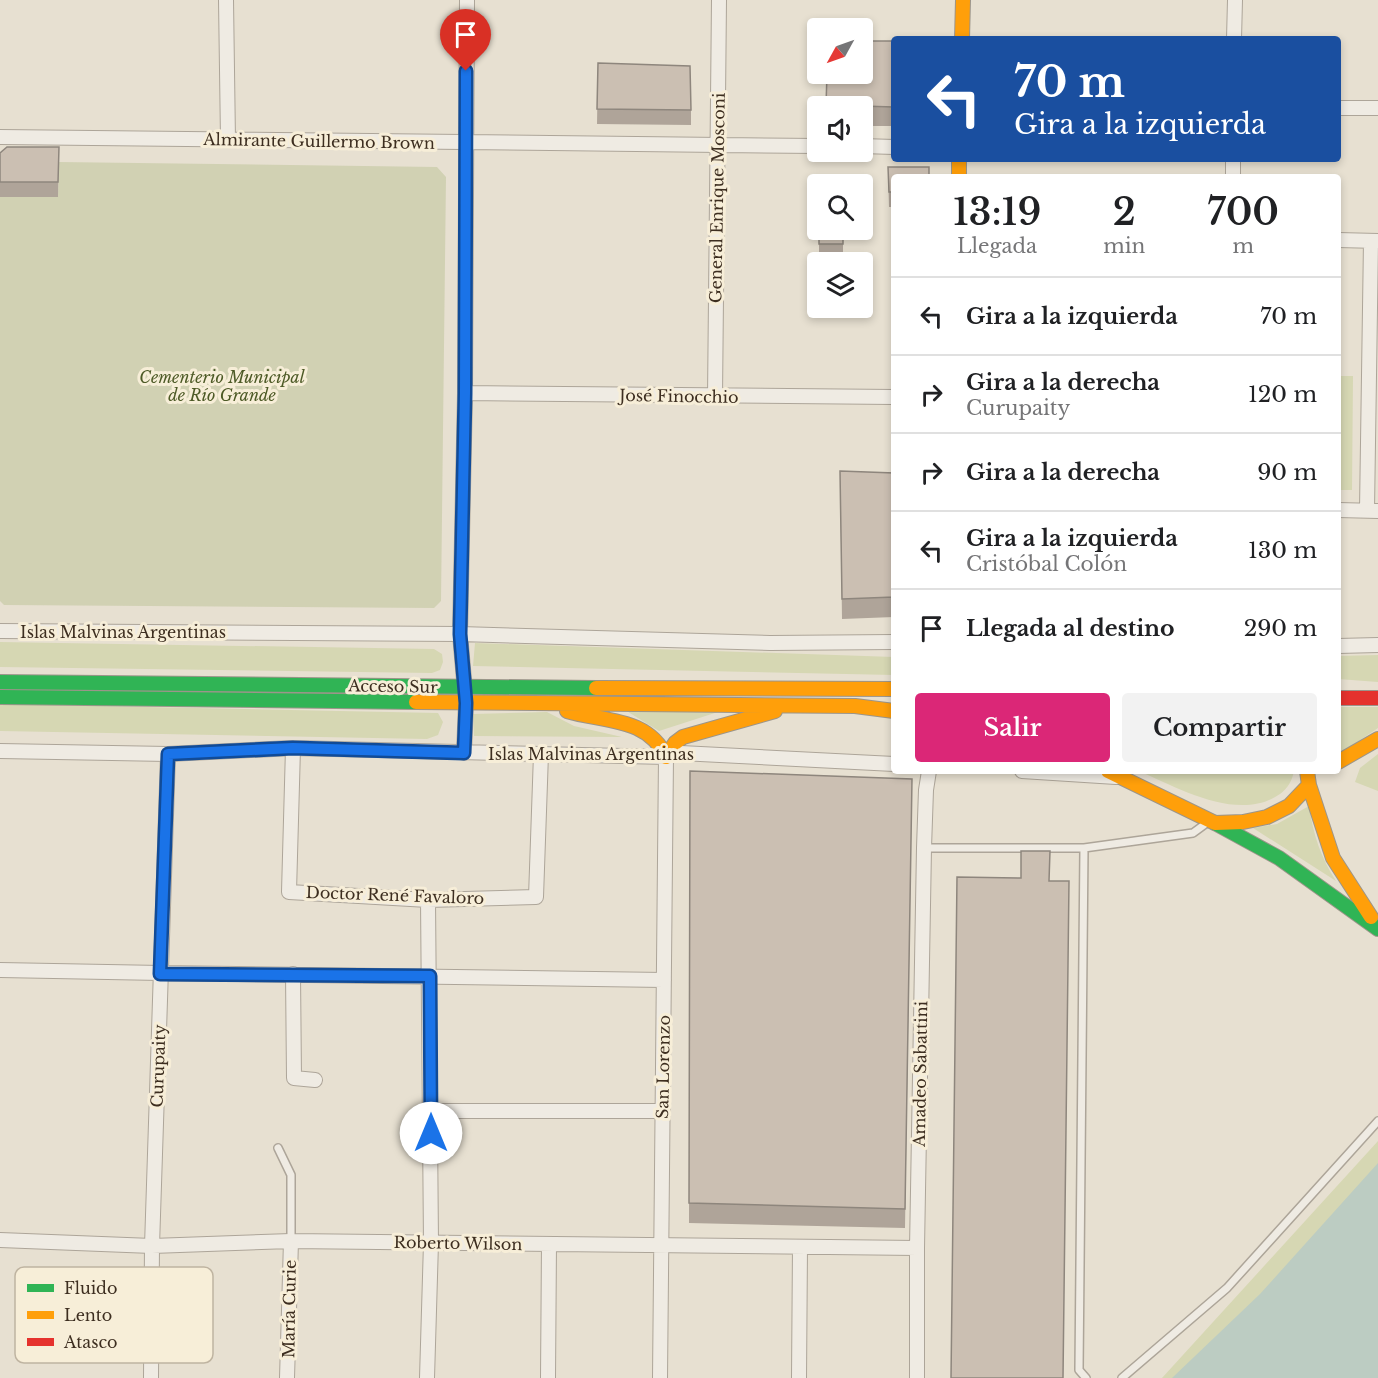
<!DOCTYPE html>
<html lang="es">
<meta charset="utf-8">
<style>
body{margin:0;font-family:"Libre Baskerville",serif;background:#f2f2f2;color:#202124;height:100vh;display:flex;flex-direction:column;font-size:22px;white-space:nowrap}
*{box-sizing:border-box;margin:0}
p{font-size:20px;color:#757577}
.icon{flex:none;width:33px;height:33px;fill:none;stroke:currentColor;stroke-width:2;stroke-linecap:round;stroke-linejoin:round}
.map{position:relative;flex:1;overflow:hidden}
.side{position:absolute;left:891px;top:174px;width:450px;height:600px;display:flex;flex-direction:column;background:#fff;border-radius:6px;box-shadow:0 3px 9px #0003}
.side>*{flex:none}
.banner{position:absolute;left:891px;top:36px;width:450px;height:126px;border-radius:6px;box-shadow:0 3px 9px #0003;background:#1a4fa0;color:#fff;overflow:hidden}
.needle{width:39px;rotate:230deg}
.buttons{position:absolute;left:807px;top:18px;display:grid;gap:12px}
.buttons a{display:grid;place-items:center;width:66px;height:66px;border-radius:6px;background:#fff;box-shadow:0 3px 9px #0003;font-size:30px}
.pin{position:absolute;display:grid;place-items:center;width:51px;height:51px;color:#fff;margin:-62px -26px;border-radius:50% 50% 50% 0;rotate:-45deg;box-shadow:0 0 6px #0007}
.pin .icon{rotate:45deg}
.me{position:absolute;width:66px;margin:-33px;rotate:0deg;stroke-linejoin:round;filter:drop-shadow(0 0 4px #0008)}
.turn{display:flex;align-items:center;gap:21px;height:126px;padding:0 24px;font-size:27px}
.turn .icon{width:78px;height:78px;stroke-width:2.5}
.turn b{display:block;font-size:42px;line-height:51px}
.eta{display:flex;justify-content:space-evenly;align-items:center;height:102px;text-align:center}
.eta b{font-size:36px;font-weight:600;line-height:42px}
.action{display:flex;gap:12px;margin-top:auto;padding:12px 24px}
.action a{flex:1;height:69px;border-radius:6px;background:#db2777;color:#fff;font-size:24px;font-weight:600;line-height:69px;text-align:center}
.action a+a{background:#f2f2f2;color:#202124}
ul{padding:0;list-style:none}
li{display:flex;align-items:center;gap:18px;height:78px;padding:0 24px;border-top:2px solid #e0e0e0}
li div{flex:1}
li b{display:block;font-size:22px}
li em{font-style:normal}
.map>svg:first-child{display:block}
</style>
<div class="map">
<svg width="1378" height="1378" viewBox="0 0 1378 1378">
<rect width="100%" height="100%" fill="#e7e0d1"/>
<path fill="#d6d7b3" d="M1338,376h15l-1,114h-14z
M0,642l434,7 8,5 1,8 -3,8 -8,3 -432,-6z
M475,643l419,14v18l-421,-9z
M1378,655v27l-40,-3v-23z
M0,704l438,9 5,9 -5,13 -11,4 -427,-8z
M1338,707h40v21l-40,27z
M625,710l96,1 -62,20z
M547,712l27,14 48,11 -148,-1 -1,-22z
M1378,754v37l-23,-9 5,-14z
M1139,771h155c-2,10 -6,17 -14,23 -41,29 -102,-6 -141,-23z
M1309,806c4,28 12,52 27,75l-83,-53 24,-4z
M1378,1141v237h-216z"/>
<path fill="#d1d1b3" d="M59,162l378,5 9,10 -5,424 -7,7 -430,-3 -4,-4v-404h58z"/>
<path fill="#bcccc2" d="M1378,1163v215h-206l88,-84z"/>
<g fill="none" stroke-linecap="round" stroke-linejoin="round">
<g stroke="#ada599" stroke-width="10">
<path id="lane" d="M924,848h160l109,-15 15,-11
M1084,848l-5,522 7,8
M278,1148l13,27v66
M1122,1378l105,-90 151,-167"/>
</g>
<g stroke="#ada599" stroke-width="16">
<path id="street" d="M226,0l2,140
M1234,39l1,-39
M1338,108h40
M0,137l818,9
M862,146l32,1
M1233,159v18
M1338,240l40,1
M465,393l429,4
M715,397l4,-397
M1338,510l40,1
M1367,510l4,-269
M0,631l460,3 310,9 124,-1
M1338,646l40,-1
M293,748l-4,144 139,8 108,-3 5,-143
M0,751l168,3 125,-6 373,9 15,-4 213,11
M464,753l2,-50 -6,-69 5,-241 2,-393
M1022,771l94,6
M0,970l161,3 503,7
M293,974l1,104 21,2
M431,1111h231
M0,1240l152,6 139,-5 626,7
M151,1378l1,-132 16,-492
M287,1378l4,-137
M427,1378l4,-135 -3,-343
M548,1378l1,-134
M660,1378l6,-621
M799,1378l1,-131
M917,1378v-130l7,-400 2,-58 3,-19"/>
</g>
<g stroke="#9c958a" stroke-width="16">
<path id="fast" d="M0,682l596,6
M0,697l416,5
M1215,823l64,35 99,71"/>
</g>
<g stroke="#9c958a" stroke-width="16">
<path id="slow" d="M962,39l1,-39
M959,159v18
M596,688l298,1
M416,702l439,4 39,5
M567,711c37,11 81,6 99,46
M666,757l9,-14 8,-6 92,-26
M1338,762l40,-23
M1108,771l107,52 28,-1 24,-5 22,-11 20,-21 -2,-14
M1309,785l24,73 38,59"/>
</g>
<g stroke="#9c958a" stroke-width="16">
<path id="jam" d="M1338,698h40"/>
</g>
<use href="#lane" stroke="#efebe3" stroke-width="7"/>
<use href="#street" stroke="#efebe3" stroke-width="14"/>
<use href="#fast" stroke="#30b455" stroke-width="14"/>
<use href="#slow" stroke="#ff9f0a" stroke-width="14"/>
<use href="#jam" stroke="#e5322d" stroke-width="14"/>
</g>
<path fill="#afa499" d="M894,41v85h-32v-20h-36l1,-32z
M598,63l93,47v15l-94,-1z
M59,147l-1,50h-58v-44z
M888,167l6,10v30h-5z
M819,230h24v29h-24z
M840,471l54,2v144l-52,2z
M690,771l222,8 -7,449 -216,-5z"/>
<path fill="#cbbfb2" stroke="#8e867d" stroke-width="1.5" d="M862,41h32v66l-68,-2 1,-31h35z
M598,63l92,3 1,44 -94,-1z
M7,147h52l-1,35h-58v-29z
M888,167h41v10h-35v15h-5z
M819,177h24v7h-24z
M819,230h24v14h-24z
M840,471l54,2v124l-52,2z
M690,771l222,8 -7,430 -216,-6z
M1021,851h29l-1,30h20l-6,497h-112l6,-501 64,1z"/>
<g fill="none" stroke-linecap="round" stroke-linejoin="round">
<g stroke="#114b97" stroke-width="15">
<path id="route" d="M431,1133l-1,-157 -270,-2 8,-220 125,-6 171,5 2,-50 -6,-69 5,-241 1,-322"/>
</g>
<use href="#route" stroke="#1a73e8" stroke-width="10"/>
</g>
<g text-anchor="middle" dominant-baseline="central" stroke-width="6" stroke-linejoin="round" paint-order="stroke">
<g font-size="16" fill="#3d2e20" stroke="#f7eed8">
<text transform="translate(319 141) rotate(1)">Almirante Guillermo Brown</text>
<text transform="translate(717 198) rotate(-89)">General Enrique Mosconi</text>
<text transform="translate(679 396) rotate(1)">José Finocchio</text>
<text x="123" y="632">Islas Malvinas Argentinas</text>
<text transform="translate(393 686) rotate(1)">Acceso Sur</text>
<text x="591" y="754">Islas Malvinas Argentinas</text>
<text transform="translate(395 895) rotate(2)">Doctor René Favaloro</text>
<text transform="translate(158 1066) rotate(-88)">Curupaity</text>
<text transform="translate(663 1067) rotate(-89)">San Lorenzo</text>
<text transform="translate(920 1074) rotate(-89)">Amadeo Sabattini</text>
<text transform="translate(458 1243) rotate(1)">Roberto Wilson</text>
<text transform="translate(289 1309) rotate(-89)">María Curie</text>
</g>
<g font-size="16" font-style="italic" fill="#4d5a26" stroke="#f7eed8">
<text x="222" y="377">Cementerio Municipal<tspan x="222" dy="18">de Río Grande</tspan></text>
</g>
</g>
<rect x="15" y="1267" width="198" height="96" rx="9" fill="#f7eed8" stroke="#bfb4a1" stroke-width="1.5"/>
<rect x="27" y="1284" width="27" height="8" fill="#30b455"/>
<rect x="27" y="1311" width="27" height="8" fill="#ff9f0a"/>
<rect x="27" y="1338" width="27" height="8" fill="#e5322d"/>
<g font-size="16" fill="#3d2e20">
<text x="64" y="1294">Fluido</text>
<text x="64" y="1321">Lento</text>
<text x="64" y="1348">Atasco</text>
</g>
</svg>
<div class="buttons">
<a><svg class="needle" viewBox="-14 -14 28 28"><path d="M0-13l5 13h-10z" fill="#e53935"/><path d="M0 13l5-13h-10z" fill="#757577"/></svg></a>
<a><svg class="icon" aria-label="sound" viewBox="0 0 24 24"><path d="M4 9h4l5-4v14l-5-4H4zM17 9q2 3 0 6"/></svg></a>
<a><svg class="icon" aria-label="search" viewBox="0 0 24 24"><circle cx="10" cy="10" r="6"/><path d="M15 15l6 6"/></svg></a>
<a><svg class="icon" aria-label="layers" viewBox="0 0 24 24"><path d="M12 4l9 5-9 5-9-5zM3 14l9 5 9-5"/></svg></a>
</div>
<div class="pin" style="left:466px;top:71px;background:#d93025"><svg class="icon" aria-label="arrive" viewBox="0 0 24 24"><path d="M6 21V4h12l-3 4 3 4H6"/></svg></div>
<svg class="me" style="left:431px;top:1133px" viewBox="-20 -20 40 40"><circle r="19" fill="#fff"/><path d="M0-13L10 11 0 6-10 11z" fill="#1a73e8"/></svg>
<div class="banner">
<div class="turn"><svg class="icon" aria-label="left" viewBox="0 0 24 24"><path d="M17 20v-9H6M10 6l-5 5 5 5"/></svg><div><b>70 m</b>Gira a la izquierda</div></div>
</div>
<section class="side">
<div class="eta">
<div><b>13:19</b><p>Llegada</p></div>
<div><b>2</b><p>min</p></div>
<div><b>700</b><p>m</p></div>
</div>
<ul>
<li><svg class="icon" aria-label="left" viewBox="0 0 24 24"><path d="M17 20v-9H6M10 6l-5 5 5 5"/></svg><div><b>Gira a la izquierda</b></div><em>70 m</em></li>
<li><svg class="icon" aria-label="right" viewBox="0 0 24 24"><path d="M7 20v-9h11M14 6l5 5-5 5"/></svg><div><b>Gira a la derecha</b><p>Curupaity</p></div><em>120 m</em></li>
<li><svg class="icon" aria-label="right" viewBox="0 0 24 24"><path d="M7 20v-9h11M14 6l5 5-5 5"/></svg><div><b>Gira a la derecha</b></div><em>90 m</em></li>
<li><svg class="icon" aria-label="left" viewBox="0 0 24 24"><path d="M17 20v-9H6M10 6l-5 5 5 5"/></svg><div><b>Gira a la izquierda</b><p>Cristóbal Colón</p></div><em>130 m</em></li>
<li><svg class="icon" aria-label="arrive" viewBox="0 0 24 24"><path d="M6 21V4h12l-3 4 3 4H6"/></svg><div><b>Llegada al destino</b></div><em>290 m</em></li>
</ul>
<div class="action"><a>Salir</a><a>Compartir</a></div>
</section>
</div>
